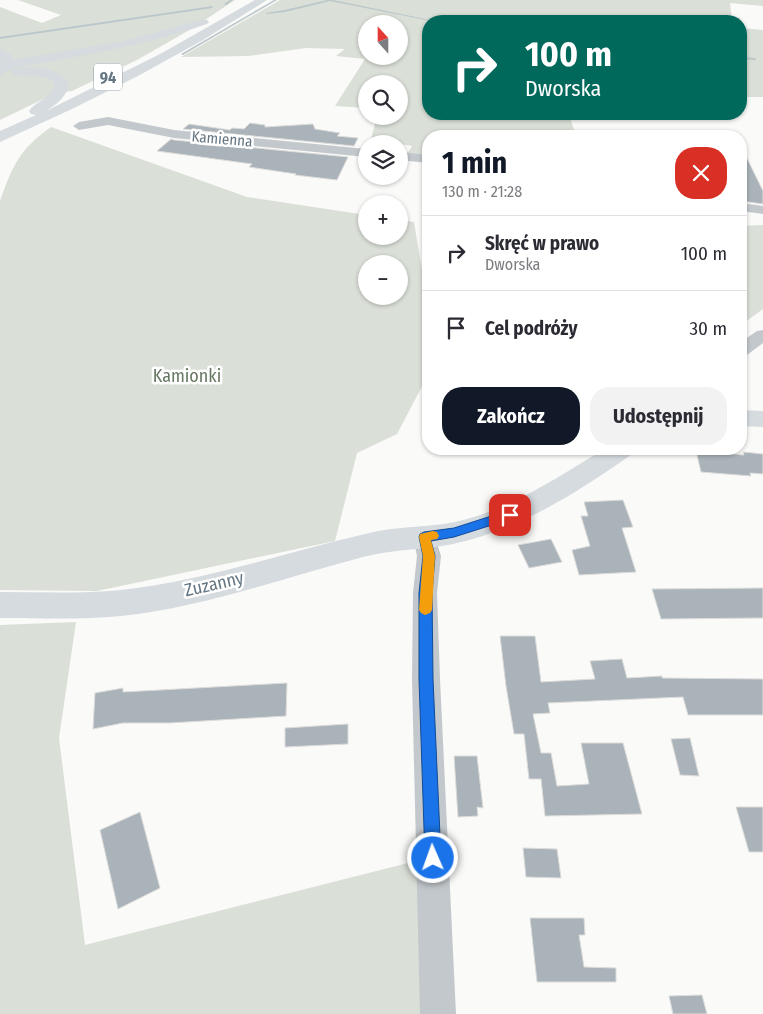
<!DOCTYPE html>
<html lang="pl">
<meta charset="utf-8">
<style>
body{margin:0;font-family:"Fira Sans Condensed",sans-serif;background:#f2f2f3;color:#2b2b33;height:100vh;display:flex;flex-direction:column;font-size:19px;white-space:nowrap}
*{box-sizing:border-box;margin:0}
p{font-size:16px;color:#7c7c81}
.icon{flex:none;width:28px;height:28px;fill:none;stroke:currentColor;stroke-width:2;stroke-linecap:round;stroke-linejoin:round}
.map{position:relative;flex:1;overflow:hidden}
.panel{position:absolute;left:422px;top:130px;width:325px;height:325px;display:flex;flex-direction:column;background:#fff;border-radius:20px;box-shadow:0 1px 4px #0004}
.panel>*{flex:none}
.guide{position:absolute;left:422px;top:15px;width:325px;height:105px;border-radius:20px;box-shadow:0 1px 4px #0004;background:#00695c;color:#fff;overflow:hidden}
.needle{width:32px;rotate:339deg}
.buttons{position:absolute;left:358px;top:15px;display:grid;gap:10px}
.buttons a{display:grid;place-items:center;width:50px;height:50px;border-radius:50%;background:#fff;box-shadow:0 1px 4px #0004;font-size:25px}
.pin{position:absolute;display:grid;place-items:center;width:42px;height:42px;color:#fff;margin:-21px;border-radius:10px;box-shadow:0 2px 8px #0006}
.me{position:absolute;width:55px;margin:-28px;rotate:358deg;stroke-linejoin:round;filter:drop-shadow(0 0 4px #0008)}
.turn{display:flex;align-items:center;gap:18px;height:105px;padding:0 20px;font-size:22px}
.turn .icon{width:65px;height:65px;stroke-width:2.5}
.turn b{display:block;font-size:35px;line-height:42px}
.round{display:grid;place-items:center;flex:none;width:52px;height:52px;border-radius:20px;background:#f2f2f3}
.headline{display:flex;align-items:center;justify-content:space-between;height:85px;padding:0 20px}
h1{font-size:30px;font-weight:700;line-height:38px;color:#111827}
.primary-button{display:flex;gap:10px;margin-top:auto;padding:10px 20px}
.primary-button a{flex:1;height:58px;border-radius:20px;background:#111827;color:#fff;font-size:20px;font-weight:700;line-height:58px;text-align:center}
.primary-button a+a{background:#f2f2f3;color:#2b2b33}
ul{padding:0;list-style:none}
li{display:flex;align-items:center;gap:15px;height:75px;padding:0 20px;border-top:1px solid #e1e1e2}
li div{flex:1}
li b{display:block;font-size:19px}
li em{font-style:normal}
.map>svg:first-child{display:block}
</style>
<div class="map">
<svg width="763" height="1014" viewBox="0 0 763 1014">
<rect width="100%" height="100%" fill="#fafaf8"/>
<path fill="#dadfd7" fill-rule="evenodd" d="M18,0h217l-42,28 -56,32 -65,31 -16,2 -56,27v-113l42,16 19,-8z
M280,0h483v6l-33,-3 2,18h-303v93h140l7,22h-147v20l-22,-2 5,-8 -41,-7 6,-23h22v-32h-33v24l-31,-2 30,-47 -29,-3 9,-7 -39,-1 -58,8 -67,1zM366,24h33v32h-33z
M741,28l22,2v67h-22z
M51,127l196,70 119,18v21h33v-16l15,2 15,90v61l-32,61 -40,19 -22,88 -238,50 -97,-1v-389c13,-36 19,-51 51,-74zM366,264h33v32h-33z
M763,225v84l-22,16v-99z
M76,622l-17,116 26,207 335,-85 1,154h-421v-389z"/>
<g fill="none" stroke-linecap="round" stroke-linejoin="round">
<path fill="#bbc7cb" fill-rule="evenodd" d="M230,0h3l-7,5 -2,-1z
M274,0h3l-94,55 -2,-1z
M327,0h6l102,21h-4l-101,-20 -45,11 -18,2 -1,-1 19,-3z
M213,6l-1,2 -212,31v-2z
M741,57l14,1 1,1 -1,1 -14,-1z"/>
</g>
<path fill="#aab3b9" stroke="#dcdcda" d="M250,123l15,2v2l48,-3 2,5 25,4 -3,3 21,2 -4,8 -171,-17 6,-5 41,6 2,-2 12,1z
M171,139l3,1 174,17 -11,23 -42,-5 1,-1 -47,-7 3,-3 -95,-13z
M741,146l22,45v13l-22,-3z
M696,451l48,4 -1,-3 20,2v20l-13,-1 1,3 -50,-4z
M623,500l10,27 -11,1 14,44 -57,3 -7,-25 18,-4 -9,-30h7l-4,-14z
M551,539l11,23 -33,6 -11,-23z
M763,588v30l-102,1 -9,-30z
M500,636h35l6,46 54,-3 -5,-18 32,-2 5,19 35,-2v2l101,1v36h-75l-5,-18 -135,6 2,10 -17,1 8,39h10l6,33 32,-2 -8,-41h42l19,71 -97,2 -4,-37h-12l-5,-45h-10l-8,-48z
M287,683l-1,33 -116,7h-47l-30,6 2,-36 28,-5v4z
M348,724v20l-63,3v-19z
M690,738l9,38 -19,-1 -9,-36z
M454,756h23l6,52 -6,-1 1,9 -20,1z
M736,807h27v45h-14z
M140,812l20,76 -42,21 -18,-79z
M523,848l34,1 4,29 -35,-1z
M530,918h54l1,17h-6l5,32 32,1v14h-79z
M702,995l5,19h-34l-4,-18z"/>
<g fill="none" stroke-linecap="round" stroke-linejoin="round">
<path fill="#c3c8cc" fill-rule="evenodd" d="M108,117l66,13 192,19v8l-192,-19 -66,-13 -29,5 -6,-4 6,-4z
M399,152l30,3v8l-30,-3z
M741,203l22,3v8l-22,-3z
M763,330v13l-16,12 -6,2v-15l16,-11z
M425,528l8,3 8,25 -4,37 3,86 16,335h-36l-8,-335 1,-86 4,-37 -4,-19 4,-6z"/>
<path fill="#d6dbdf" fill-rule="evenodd" d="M0,49l11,6 6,11 -17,10v-9l4,-2 -4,-6z
M741,410l22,1v16l-22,-1z
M604,449h31l-4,6c-55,38 -112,75 -178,89 -30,6 -60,5 -90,13 -80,21 -159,50 -242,59 -41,4 -80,2 -121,2v-26c41,0 81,2 121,-2 83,-9 163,-37 244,-56 29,-8 60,-6 90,-12 54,-12 102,-44 149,-73z"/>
<path fill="#d6dbdf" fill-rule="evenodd" d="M255,0h12l-64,40 -65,36 -66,33 -72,33v-11l36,-16 -5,-1 -2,-3c8,-11 24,-13 26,-28l-10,-6 -33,-2 -1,-3 1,-3c18,-4 45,-2 57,13 -1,14 -12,22 -23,29l116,-58z
M203,19l4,1 2,2 -2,2c-67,23 -137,34 -207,46v-8l128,-22z"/>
</g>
<path fill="#1a73e8" stroke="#114b97" d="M510,510l4,2 2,3 -2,3 -60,19 -23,4 4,15 -3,37 1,86 8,179 -2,5 -6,3 -6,-3 -2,-5 -6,-179v-86l4,-37 -4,-19 1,-3 4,-2 30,-4z"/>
<path fill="#f59e0b" d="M433,531l4,1 2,4 -2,3 -6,1 4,16 -3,54 -2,3 -5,2 -4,-2 -2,-3 4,-54 -4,-19 1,-3z"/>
<g text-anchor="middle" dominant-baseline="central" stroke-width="5" stroke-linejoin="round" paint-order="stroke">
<g font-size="15" fill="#657683" stroke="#fff">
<text transform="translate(222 139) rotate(5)">Kamienna</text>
</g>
<rect fill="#fff" stroke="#939fa8" stroke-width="1" x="94" y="63.5" width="28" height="27" rx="4"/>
<g font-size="16" font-weight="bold" fill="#657683">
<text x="108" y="77">94</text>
</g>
<g font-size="18" fill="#687a64" stroke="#fff">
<text x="187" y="376">Kamionki</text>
</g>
<g font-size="18" fill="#657683" stroke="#fff">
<text transform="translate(214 584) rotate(-13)">Zuzanny</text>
</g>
</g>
</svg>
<div class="buttons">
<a><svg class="needle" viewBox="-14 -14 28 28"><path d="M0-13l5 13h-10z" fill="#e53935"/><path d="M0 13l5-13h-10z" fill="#7c7c81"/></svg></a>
<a><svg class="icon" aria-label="search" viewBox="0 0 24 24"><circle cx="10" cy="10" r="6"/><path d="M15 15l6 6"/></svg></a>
<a><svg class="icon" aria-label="layers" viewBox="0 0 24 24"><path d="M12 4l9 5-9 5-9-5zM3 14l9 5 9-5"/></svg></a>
<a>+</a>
<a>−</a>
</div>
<div class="pin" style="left:510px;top:515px;background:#d93025"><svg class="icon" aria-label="arrive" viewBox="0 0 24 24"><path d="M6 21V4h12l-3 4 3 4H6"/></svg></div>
<svg class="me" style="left:433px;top:858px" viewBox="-20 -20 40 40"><circle r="17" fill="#1a73e8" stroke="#fff" stroke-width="3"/><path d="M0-11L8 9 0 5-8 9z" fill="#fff"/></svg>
<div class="guide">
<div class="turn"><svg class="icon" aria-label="right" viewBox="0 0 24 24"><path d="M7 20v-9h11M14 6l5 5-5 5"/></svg><div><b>100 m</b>Dworska</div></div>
</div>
<section class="panel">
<div class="headline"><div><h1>1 min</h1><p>130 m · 21:28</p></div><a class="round" style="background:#d93025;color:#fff"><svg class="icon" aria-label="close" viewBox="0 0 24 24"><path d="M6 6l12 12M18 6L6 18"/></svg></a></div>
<ul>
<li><svg class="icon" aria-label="right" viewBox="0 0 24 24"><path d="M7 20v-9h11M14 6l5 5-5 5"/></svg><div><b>Skręć w prawo</b><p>Dworska</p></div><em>100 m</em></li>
<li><svg class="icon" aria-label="arrive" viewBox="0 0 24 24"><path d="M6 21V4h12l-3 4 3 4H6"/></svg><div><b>Cel podróży</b></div><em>30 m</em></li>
</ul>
<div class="primary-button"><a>Zakończ</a><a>Udostępnij</a></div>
</section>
</div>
